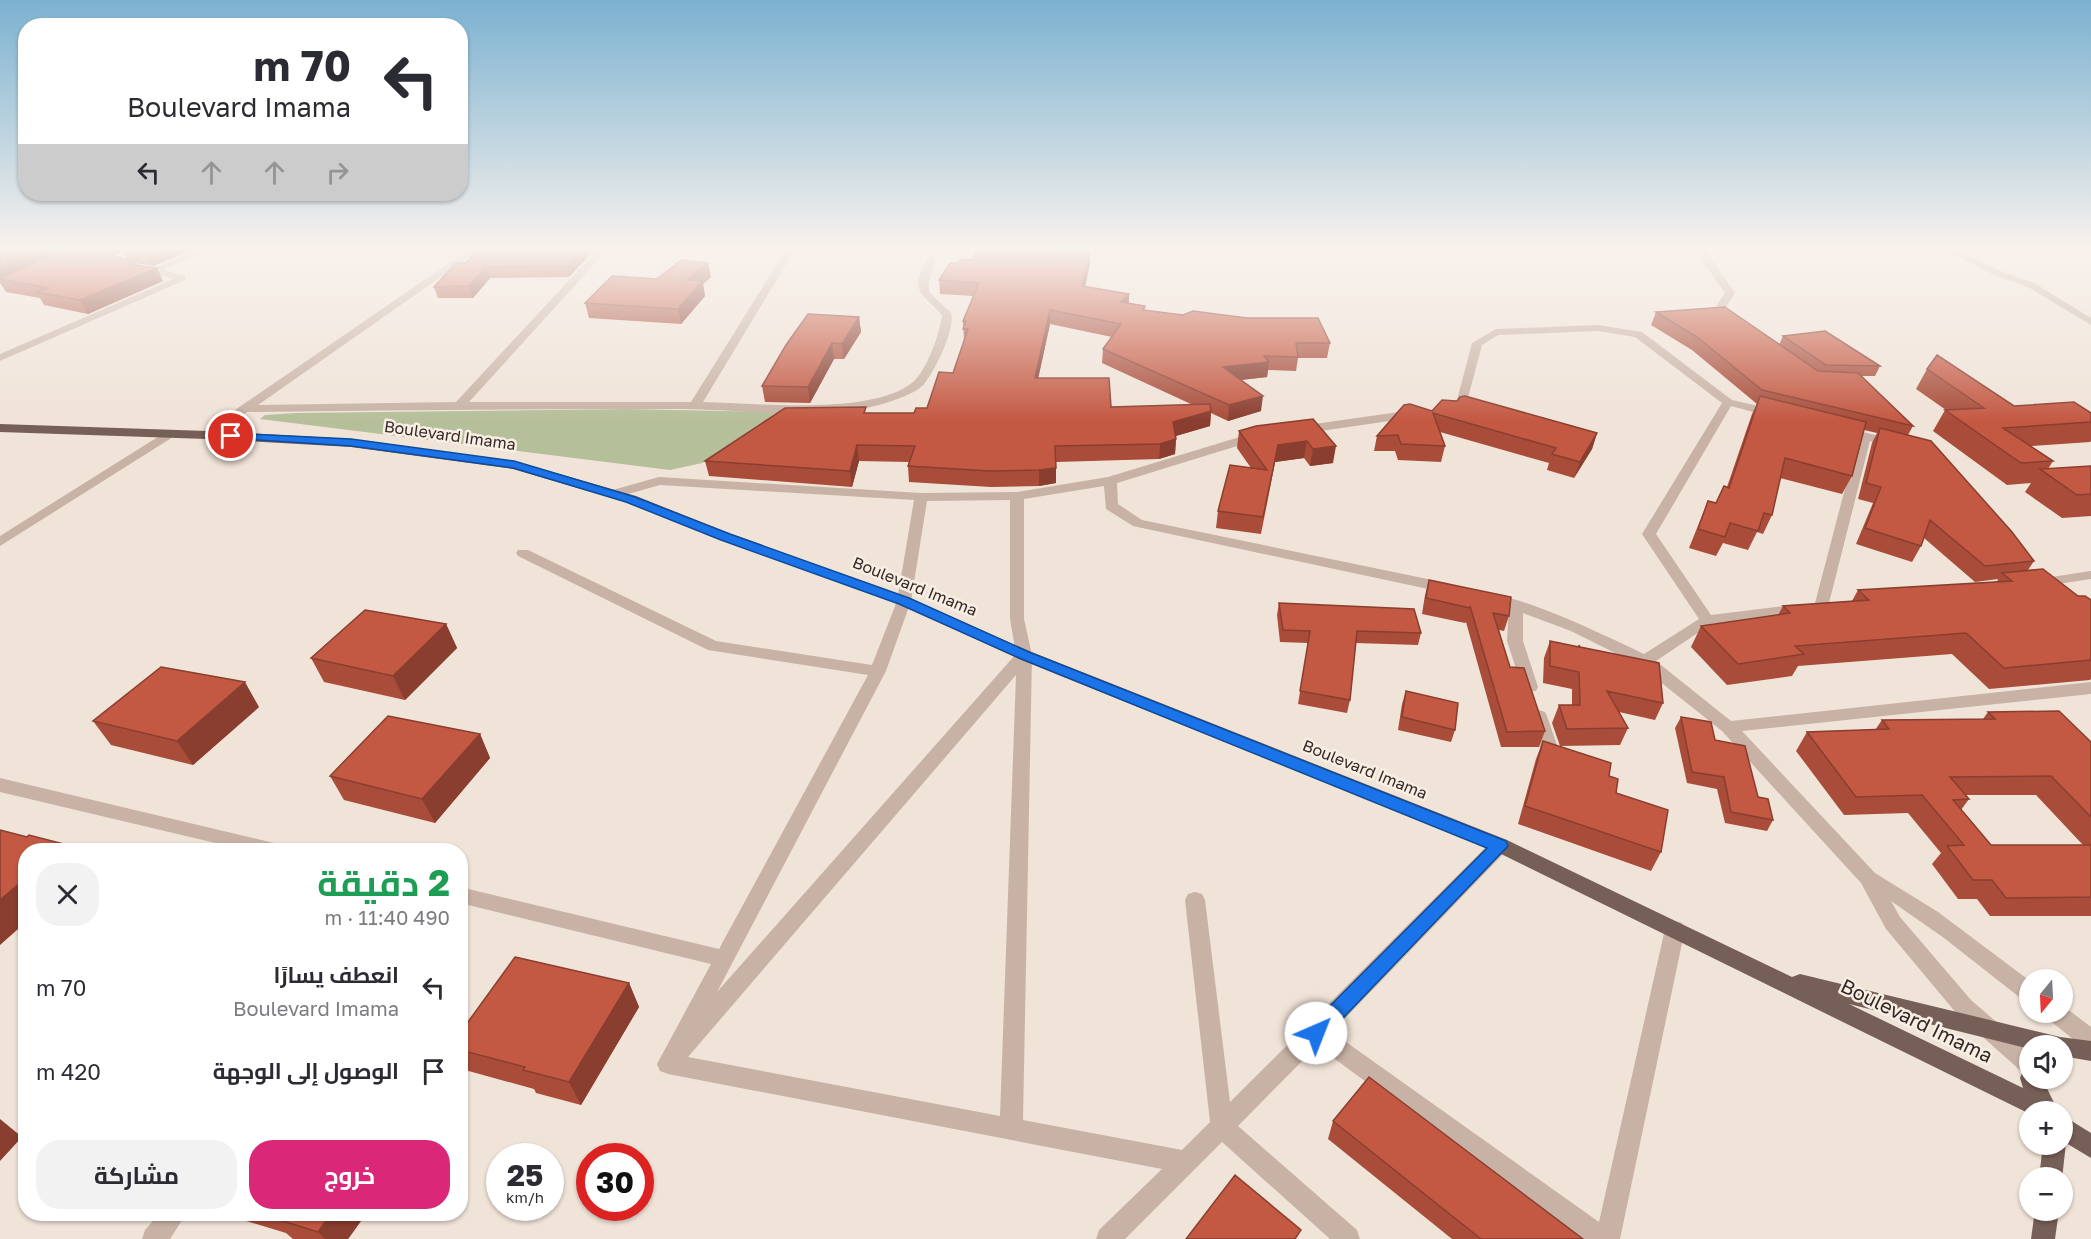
<!DOCTYPE html>
<html lang="ar">
<meta charset="utf-8">
<style>
body{margin:0;font-family:"Golos Text",Cairo,sans-serif;background:#f2f2f3;color:#2b2b33;direction:rtl;height:100vh;display:flex;flex-direction:column;font-size:22px;white-space:nowrap}
*{box-sizing:border-box;margin:0}
p{font-size:20px;color:#7c7c81}
.icon{flex:none;width:33px;height:33px;fill:none;stroke:currentColor;stroke-width:2;stroke-linecap:round;stroke-linejoin:round}
.map{position:relative;flex:1;overflow:hidden;direction:ltr}
.sheet{position:absolute;left:18px;top:843px;width:450px;height:378px;display:flex;flex-direction:column;background:#fff;border-radius:24px;box-shadow:0 2px 4px #0004;direction:rtl}
.sheet>*{flex:none}
.top-card{position:absolute;left:18px;top:18px;width:450px;height:183px;border-radius:24px;box-shadow:0 2px 4px #0004;direction:rtl;background:#fff;color:#2b2b33;overflow:hidden}
.needle{width:39px;rotate:198deg}
.tools{position:absolute;left:2019px;top:969px;display:grid;gap:12px}
.tools a{display:grid;place-items:center;width:54px;height:54px;border-radius:50%;background:#fff;box-shadow:0 2px 4px #0004;font-size:30px}
.speed{position:absolute;left:486px;top:1143px;display:flex;gap:12px;font-size:30px;font-weight:700;text-align:center}
.speed>*{display:grid;place-content:center;width:78px;height:78px;border-radius:50%;background:#fff;box-shadow:0 2px 4px #0004;line-height:1}
.speed small{font-size:15px;font-weight:400}
.speed .limit{border:9px solid #d22;background:#fff;color:#111}
.pin{position:absolute;display:grid;place-items:center;width:51px;height:51px;color:#fff;margin:-26px;border:3px solid #fff;border-radius:50%;box-shadow:0 2px 6px #0007}
.me{position:absolute;width:66px;margin:-33px;rotate:44deg;stroke-linejoin:round;filter:drop-shadow(0 0 4px #0008)}
.turn{display:flex;align-items:center;gap:21px;height:126px;padding:0 18px;font-size:27px}
.turn .icon{width:78px;height:78px;stroke-width:2.5}
.turn b{display:block;font-size:42px;line-height:51px}
.lanes{display:flex;align-items:center;height:57px;padding:0 18px;background:#0003;justify-content:center;gap:30px;direction:ltr}
.lanes .off{opacity:.35}
.round{display:grid;place-items:center;flex:none;width:63px;height:63px;border-radius:24px;background:#f2f2f3}
.summary{display:flex;align-items:center;justify-content:space-between;height:102px;padding:0 18px}
h1{font-size:36px;font-weight:700;line-height:45px;color:#1e9e55}
.primary-button{display:flex;gap:12px;margin-top:auto;padding:12px 18px}
.primary-button a{flex:1;height:69px;border-radius:24px;background:#db2777;color:#fff;font-size:24px;font-weight:700;line-height:69px;text-align:center}
.primary-button a+a{background:#f2f2f3;color:#2b2b33}
ul{padding:0;list-style:none}
li{display:flex;align-items:center;gap:18px;height:84px;padding:0 18px}
li div{flex:1}
li b{display:block;font-size:22px}
li em{font-style:normal}
.map>svg:first-child{display:block}
</style>
<div class="map">
<svg width="2091" height="1239" viewBox="0 0 2091 1239">
<rect width="100%" height="100%" fill="#f0e3d8"/>
<path fill="#b5bf99" d="M627,409l150,3 -75,51 -32,7 -410,-51 5,-4 31,-2z"/>
<g fill="none" stroke-linecap="round" stroke-linejoin="round">
<path fill="#c8b2a5" fill-rule="evenodd" d="M200,248h12l-49,22 22,6v4l-185,81v-7l173,-75 -24,-8z
M294,248h13l1,1 -5,3z
M471,248h11l-224,157 198,-3 143,-154h10l-140,154h222l96,-154h9l-93,154c51,1 170,14 210,-20 14,-12 27,-49 29,-67 -23,-25 -32,-22 -14,-59l8,2 -7,24v10l22,21c5,15 -16,58 -27,71 -4,5 -12,9 -19,12 -69,30 -152,13 -225,13 -144,0 -289,1 -433,3l-36,26h-8v-6z
M1698,248h8l5,11 24,34 -11,17 10,7v4h-8l-13,-10 12,-18 -24,-34z
M1941,248h12l47,23 34,12 57,35v7l-63,-38 -34,-12z
M1598,325l44,7 90,68 44,10 2,3 -6,4 -41,-11 -75,128 55,81 88,-11 7,5 -7,5 -88,10 -55,37 75,60 360,-39v12l-349,37 133,142 63,39 92,69v21l-7,-2 -79,-62 -53,-37 9,16 71,83 59,51v24l-8,-3 -65,-58 -71,-85 -25,-46 -139,-152 -83,-66 -68,-34 -48,-18v28l15,46 -2,4h-12l-2,-4 -15,-46 2,-33 -23,-6 -2,-3 2,-3c25,-7 130,45 158,58l55,-35 -57,-85 80,-131 -87,-66 -37,-6 -100,4 -16,10 -17,64 -13,3 -6,-4 10,-4 16,-61 24,-14z
M1413,410l6,4 -2,3 -117,17 -6,-4 6,-4z
M1842,427l54,13 2,3 -6,4 -22,-6 -42,166 -7,5 -7,-5 44,-168 -20,-5v-6z
M169,430l6,4 -2,3 -173,109v-10z
M1256,432l4,1v6l-143,44 1,21 24,16 305,63 7,5 -7,5 -314,-67 -27,-17 -2,-23 -80,13v120l8,36 -9,465 159,30 28,-28 -25,-222 3,-6 7,-2 7,2 3,6 25,202 263,-262 7,-2 7,2 2,5 -2,5 -175,182 267,190 66,-293 3,-6 7,-2 7,2 3,6 -65,310h-39l-264,-193 -79,80 119,104 3,9h-30l-108,-97 -97,97h-29l3,-9 63,-61 -494,-95 -8,-3 -3,-7 54,-100 -251,-61v-16l259,62 149,-274 -160,-25 -190,-94 -2,-3 2,-3h10l188,91 156,24 25,-64 17,-101 -254,-15 -46,13 -5,-1 -2,-3 2,-3 50,-14 262,16 96,-1 91,-15zM1010,500v119l6,35 -299,338 169,-321 25,-70 16,-100zM1016,675l-16,441 -312,-59z
M2091,571v8l-53,8 -7,-4 7,-4z
M1539,710l6,2 2,4 13,38 -3,4 -6,2 -6,-2 -3,-4 -11,-38 2,-4z
M0,778l274,65 7,2 2,5h-38l-245,-58z
M2062,1005l29,22v23l-8,-3 -35,-28 -3,-7h17z
M159,1214h27l-16,25h-28l3,-9z"/>
<path fill="#765f57" fill-rule="evenodd" d="M0,424l207,7 144,8 163,22 122,35 95,38 178,64 120,53 478,189 285,137 8,-3 260,63 31,4v20l-29,-5v-10h-32v3l-181,-45 174,84 -3,-10 3,-7 7,-3v10h12l16,33 -28,1v2l-537,-264 -474,-191 -120,-55 -178,-64 -95,-38 -113,-33 -162,-22 -144,-8 -207,-7z
M2062,1115l29,18v25l-25,-15 -4,36 -23,-1 4,-34h19z
M2035,1210h24l-4,29h-24z"/>
</g>
<path fill="#a94d3a" fill-rule="evenodd" d="M0,248h195l-42,18 -17,-3 1,2 20,3 6,13 -75,33 -44,-9 -4,-7 -34,-6 -6,-9zM123,252l4,8 -14,-4z
M596,248l-27,29 -79,1 -17,20h-35l-4,-11 32,-24z
M1090,251v13l-5,22 44,8v9l16,3v4l185,33 -3,15h-29l-2,13 -28,-1 -1,7 -26,3 20,31 -33,10 -17,-8 -1,13 -34,10v3l-1,15 -16,5 -103,3v21l-17,3 -48,1 -82,-5 -1,-16 1,-4 -50,-1 -7,26 -143,-11 -4,-15 161,-48h48l13,-5 26,-35 11,-32 -1,-20 10,-25 -33,-2 -1,-14 19,-17 15,-3zM1050,324l62,13 -9,12 -1,14 91,42 -82,2 -73,-29z
M711,277l-8,7 2,12 -24,28 -92,-6 -4,-15 72,-24z
M1656,312l123,33 4,-9 97,30 -5,10h-14l52,50 -5,9 126,126 -6,9 50,26 13,4v79l-1,1 -101,9 -37,-35 -154,12 -6,10 -65,9 -36,-38 10,-21 77,-11 5,-9 69,-5 6,-11 139,-8 1,-3 -23,3 -51,-44 -3,8 -9,16 -56,-18 17,-41 -15,-4 14,-56 5,-10 -13,-3 -12,46 -10,18 -62,-16 -8,37 -9,19 -6,-2 -9,18 -25,-7 -7,13 -27,-8 19,-47 8,2 11,-16 25,-73 5,-10 -65,-54 -41,-25z
M859,317l2,15 -17,27h-10l-24,44 -45,-1 -3,-16z
M1927,369l87,37 77,7v28l-1,1 -59,4 22,15 -5,8 43,-3v50l-29,2 -37,-26 6,-9 -24,2 -74,-54 12,-21h1l-30,-21z
M1432,411l165,22 -5,16 -18,29 -27,-8 2,-7 -109,-31 5,14 -4,16 -43,-2 -3,-9h-21l3,-15z
M1313,419l20,44 -23,3 -6,-8 -29,4 -14,72 -45,-6 2,-17 33,-43 -14,-20 2,-17z
M1429,580l80,36 -5,15 -5,-1 11,37 35,64 -6,16h-38l-35,-125 -1,1 -43,-9 3,-19z
M1279,603l142,30 -3,12 -62,-2 -6,57 -3,13 -49,-9 10,-61 -28,-1 -3,-27z
M446,624l11,24 -52,52 -81,-18 -13,-24z
M1550,641l28,6 1,-2 1,2 83,56 -8,17 -36,-8 9,16 -8,17 -60,1 -8,-23 7,-18h13v-16l-29,-6 1,-25z
M1406,691l49,39 -4,12 -53,-12 4,-26z
M259,707l-66,58 -82,-20 -18,-24z
M1988,712l103,30v174h-101l-13,-17h-19l-26,-35 9,-11 -33,-40 -64,2 -48,-64 11,-19 68,-2 7,-10 101,-1zM1966,795h70l47,50h-92l-30,-35 8,-11z
M1681,717l77,80 15,23 -6,11 -42,-8 -8,-34 -30,-6 -12,-55z
M480,734l10,24 -55,65 -91,-23 -14,-24z
M1543,741l66,35 7,17 45,59 -10,19 -133,-47 18,-65z
M629,983l10,24 -58,98 -45,-12 -2,-4 -69,-19 -5,-7v-30z
M1333,1121l250,118h-131l-124,-100z
M223,1214h143l-18,25h-55l-7,-6z"/>
<path fill="#893e2f" d="M45,248h36l-81,31v-12z
M96,248h37l-12,1 2,3 -20,9 -6,-8z
M159,248h36l-42,18 -7,-13z
M583,248h13l-27,29 -3,-11z
M1090,251v13l-8,35v-13z
M708,263l3,14 -8,7 2,12 -24,28 -3,-15 9,-29z
M486,267l4,11 -17,20 -4,-12z
M157,268l6,13 -75,33 -8,-14z
M1129,294l-1,14 -7,-6z
M1050,310v14l-15,69v-15z
M859,317l2,15 -17,27 -2,-15z
M832,343l2,16 -24,44 -2,-16z
M1269,362l-2,15 -45,5 1,-15z
M1263,396l-2,15 -33,10 1,-16z
M1211,411l-1,15 -38,11 1,-15z
M1597,433l-5,16 -18,29 6,-16z
M1176,439l-1,15 -16,5 1,-15z
M1307,441l-3,17 -29,4 -14,72 17,-89z
M857,445l2,16 -7,26 -2,-16z
M1336,446l-3,17 -23,3 3,-17z
M1056,468v15l-17,3v-16z
M446,624l11,24 -52,52 -12,-24z
M245,682l14,25 -66,58 -16,-24z
M480,734l10,24 -55,65 -13,-24z
M64,844l5,6h-12z
M26,878v44l-26,23v-45z
M629,983l10,24 -58,98 -12,-23z
M0,1119l22,18 -22,24z
M331,1214h35l-18,25h-23l-7,-7z"/>
<path fill="#c45943" stroke="#893e2f" stroke-width="1.5" d="M0,248h45l-45,19z
M69,248h29h-2l1,5 38,8 -5,3 27,4 -77,32 -44,-8 11,-4 -47,-9v-1z
M123,248h36l-13,5 -25,-4z
M479,248h104l-17,18 -80,1 -17,19 -35,1 22,-24h10z
M977,248h53l60,3 -8,35 47,8 -8,8 24,4 -2,4 40,5 10,-4 54,7h71l12,25h-34l2,14 -34,-1 5,6 -46,5 40,29 -34,9 -126,-56 18,-25 -71,-14 -15,68h74l2,29 99,-3 1,7 -38,11 3,17 -16,5 -105,2 1,22 -17,2 -49,1 -82,-5 7,-20 -58,-1 -7,26 -145,-10 80,-53 81,-1 -2,6h50l2,-5h11l12,-36 14,1 15,-44h-5l3,-8h-3l16,-38 -40,-3 11,-17h8l2,-4 13,1z
M681,260l27,3 -21,17 15,1 -24,28 -93,-6 27,-27 45,3z
M1725,307l93,64 40,2 55,53 -151,-36 -65,-53 -41,-25z
M808,314l51,3 -17,27 -10,-1 -24,44 -46,-1 24,-41z
M1825,331l55,35 -54,-1 -43,-29z
M1937,355l77,51 60,-4 17,11v9l-88,6 50,33 -32,2 -76,-53 39,-2 -57,-39z
M1465,396l132,37 -17,29 -28,-8 4,-6 -123,-35 12,33 -44,-2 -3,-9 -21,1 27,-31 6,-1 22,7 10,-11 15,1 3,-4z
M1760,396l106,26 -14,54 -67,-18 -13,57 -8,-2 -6,18 -28,-8 -5,14 -27,-8 10,-28 8,2 8,-17 5,2z
M1313,419l23,27 -23,3 -6,-8 -29,4 -15,72 -45,-6 12,-46 37,5 -28,-39 17,-5z
M1880,428l51,13 81,91 22,29 -49,5 -55,-46 -9,26 -56,-18 16,-41 -15,-4z
M2091,466v28l-14,1 -37,-26z
M2043,569l35,27h7l6,4v60l-87,8 -38,-35 -171,13 9,8 -66,10 -37,-38 89,-13 -7,-7 86,-6 -11,-10 154,-9 -10,-8z
M1429,580l82,17 -2,19 -16,-3 17,54 14,1 21,63 -38,1 -37,-126v2l-44,-10z
M1279,603l135,6 7,24 -64,-2 -7,69 -50,-9 10,-60 -27,-1z
M365,610l81,14 -53,52 -82,-18z
M1550,641l29,6v-2l1,2 79,16 4,40 -56,-12 21,37 -61,1 -8,-24h21l-1,-33 -29,-6z
M161,667l84,15 -68,59 -84,-20z
M1406,691l52,12 -3,27 -53,-13z
M2059,711l32,31v75l-40,-41 -101,1 19,22 -16,1 38,45h100v52l-85,1 -14,-18h-19l-26,-34 17,-1 -42,-50 -66,2 -49,-65 82,-3 -7,-9 113,-1 -7,-7z
M388,716l92,18 -58,65 -92,-23z
M1681,717l30,5 4,18 30,6 13,51 10,2 5,21 -42,-8 -7,-35 -32,-5z
M1543,741l68,22 -2,13 9,3 -2,14 52,17 -7,42 -136,-46z
M0,830l27,7 2,-2 35,9 -7,6h-31v28l-26,22z
M515,957l114,26 -60,99 -46,-12 2,-3 -65,-17v-17z
M1369,1077l214,162h-102l-148,-118z
M1235,1175l66,55 -6,9h-109z
M270,1214h61l-13,18 -48,-15 3,-3z"/>
<linearGradient id="sky" x2="0" y2="1"><stop stop-color="#7bb1d0"/><stop offset="0.59" stop-color="#f8f2ed"/><stop offset="1" stop-color="#f8f2ed" stop-opacity="0"/></linearGradient>
<rect width="2091" height="421" fill="url(#sky)"/>
<path fill="#1a73e8" stroke="#114b97" stroke-width="1.5" d="M231,433l120,6 163,22 121,36 95,37 179,64 120,54 477,189 2,5 -185,193 -7,3 -7,-3 -3,-6 3,-6 178,-179 -468,-190 -120,-54 -178,-64 -95,-38 -113,-34 -162,-22 -124,-8v-4z"/>
<g text-anchor="middle" dominant-baseline="central" stroke-width="5" stroke-linejoin="round" paint-order="stroke">
<g font-size="16" fill="#342926" stroke="#f8eee4">
<text transform="translate(450 435) rotate(8)">Boulevard Imama</text>
<text transform="translate(915 586) rotate(22)">Boulevard Imama</text>
<text transform="translate(1365 769) rotate(22)">Boulevard Imama</text>
</g>
<g font-size="20" fill="#342926" stroke="#f8eee4">
<text transform="translate(1917 1020) rotate(26)">Boulevard Imama</text>
</g>
</g>
</svg>
<div class="tools">
<a><svg class="needle" viewBox="-14 -14 28 28"><path d="M0-13l5 13h-10z" fill="#e53935"/><path d="M0 13l5-13h-10z" fill="#7c7c81"/></svg></a>
<a><svg class="icon" aria-label="sound" viewBox="0 0 24 24"><path d="M4 9h4l5-4v14l-5-4H4zM17 9q2 3 0 6"/></svg></a>
<a>+</a>
<a>−</a>
</div>
<div class="speed"><div>25<small>km/h</small></div><div class="limit">30</div></div>
<div class="pin" style="left:231px;top:436px;background:#d93025"><svg class="icon" aria-label="arrive" viewBox="0 0 24 24"><path d="M6 21V4h12l-3 4 3 4H6"/></svg></div>
<svg class="me" style="left:1316px;top:1033px" viewBox="-20 -20 40 40"><circle r="19" fill="#fff"/><path d="M0-13L10 11 0 6-10 11z" fill="#1a73e8"/></svg>
<div class="top-card">
<div class="turn"><svg class="icon" aria-label="left" viewBox="0 0 24 24"><path d="M17 20v-9H6M10 6l-5 5 5 5"/></svg><div><b>70 m</b>Boulevard Imama</div></div>
<div class="lanes"><svg class="icon" aria-label="left" viewBox="0 0 24 24"><path d="M17 20v-9H6M10 6l-5 5 5 5"/></svg><svg class="icon off" aria-label="ahead" viewBox="0 0 24 24"><path d="M12 20V5M6 11l6-6 6 6"/></svg><svg class="icon off" aria-label="ahead" viewBox="0 0 24 24"><path d="M12 20V5M6 11l6-6 6 6"/></svg><svg class="icon off" aria-label="right" viewBox="0 0 24 24"><path d="M7 20v-9h11M14 6l5 5-5 5"/></svg></div>
</div>
<section class="sheet">
<div class="summary"><div><h1>2 دقيقة</h1><p>490 m · 11:40</p></div><a class="round"><svg class="icon" aria-label="close" viewBox="0 0 24 24"><path d="M6 6l12 12M18 6L6 18"/></svg></a></div>
<ul>
<li><svg class="icon" aria-label="left" viewBox="0 0 24 24"><path d="M17 20v-9H6M10 6l-5 5 5 5"/></svg><div><b>انعطف يسارًا</b><p>Boulevard Imama</p></div><em>70 m</em></li>
<li><svg class="icon" aria-label="arrive" viewBox="0 0 24 24"><path d="M6 21V4h12l-3 4 3 4H6"/></svg><div><b>الوصول إلى الوجهة</b></div><em>420 m</em></li>
</ul>
<div class="primary-button"><a>خروج</a><a>مشاركة</a></div>
</section>
</div>
